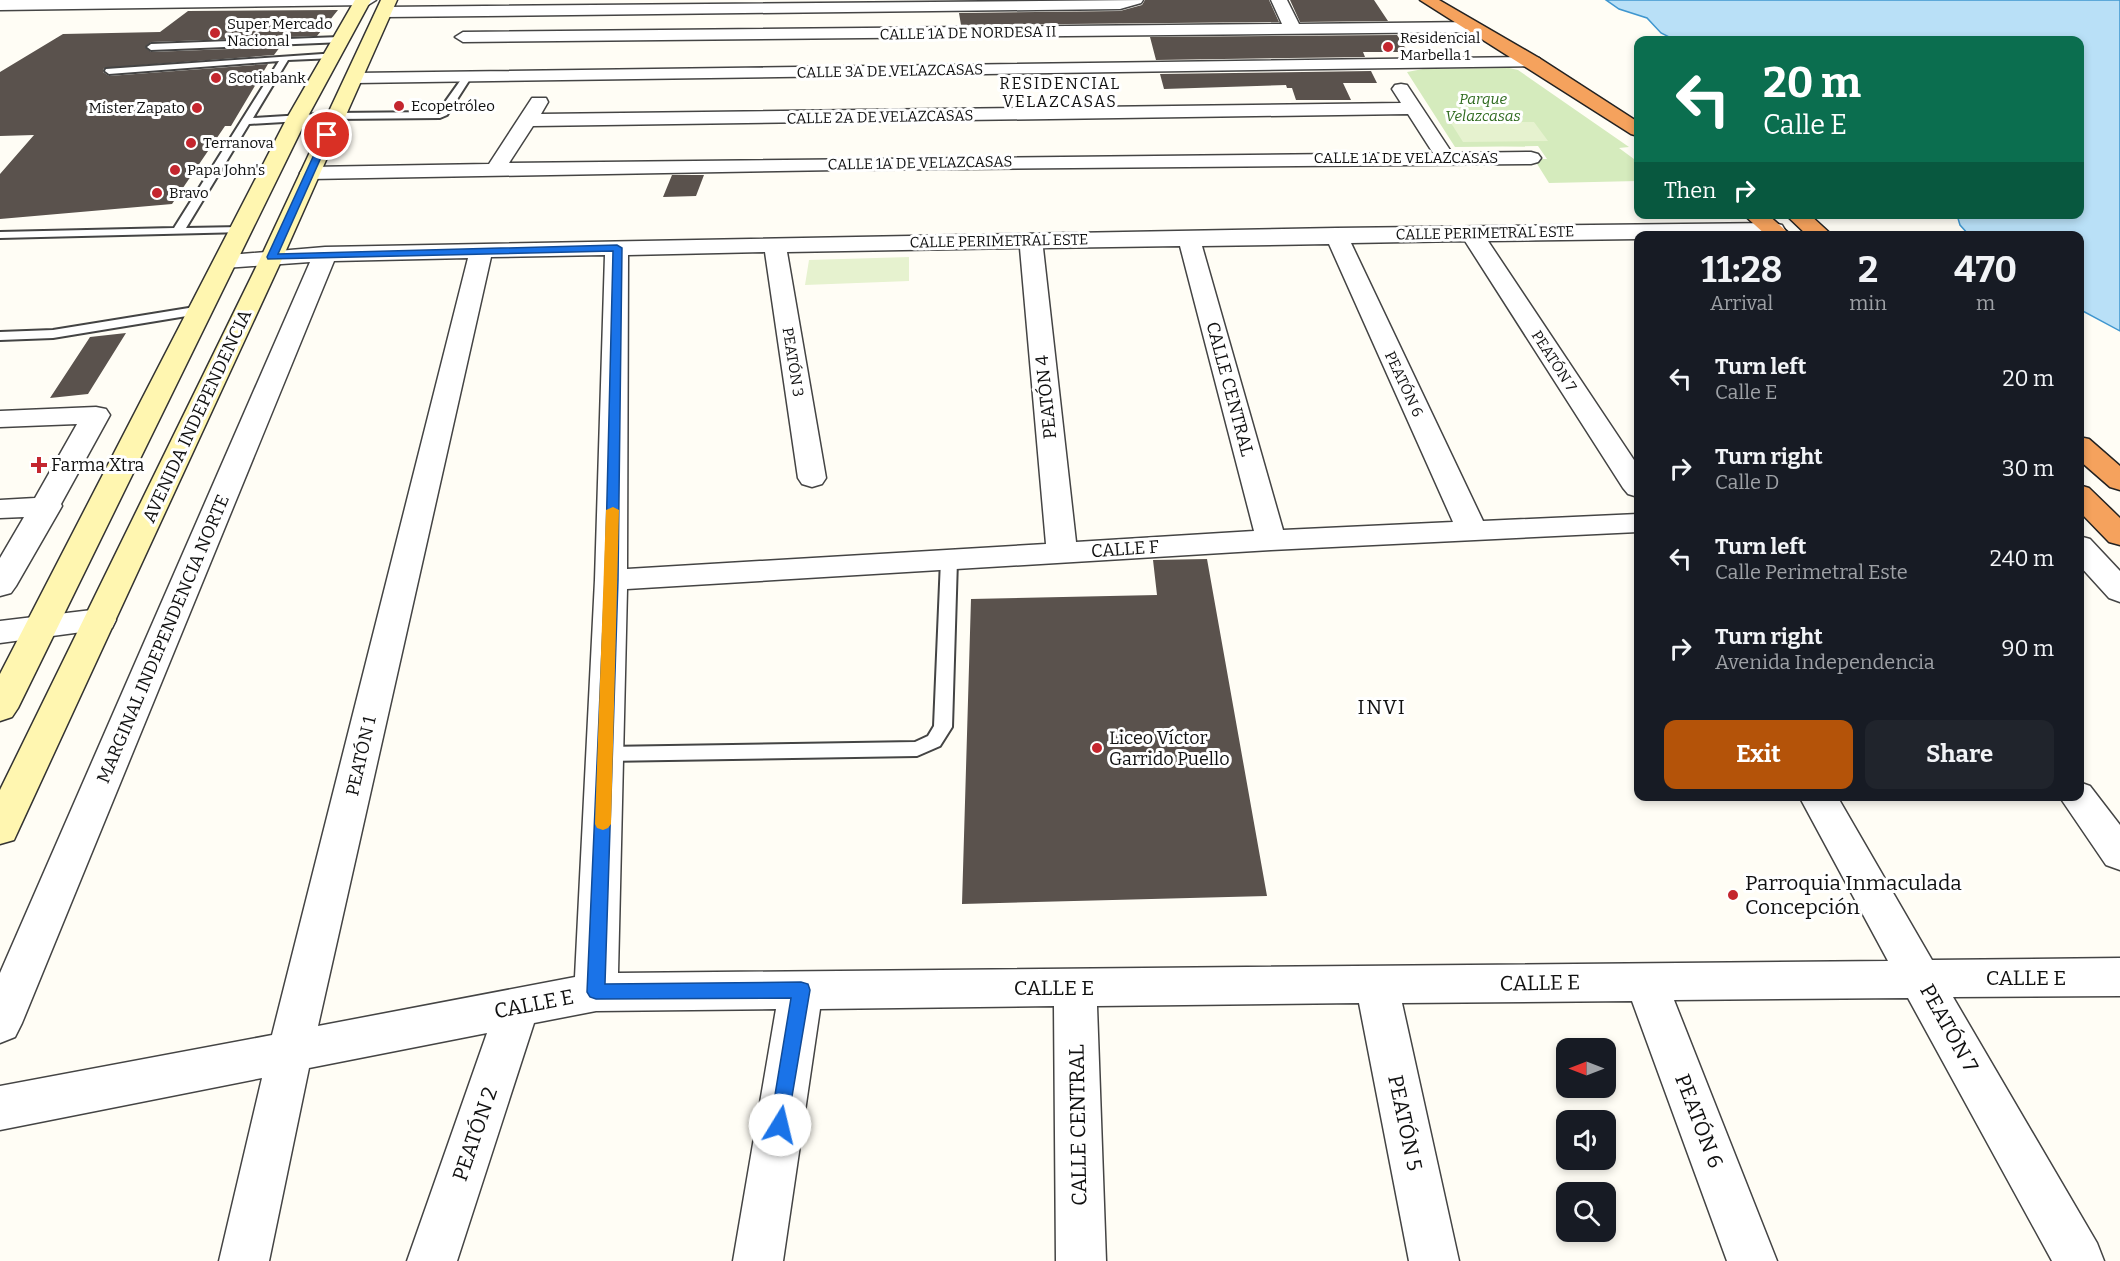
<!DOCTYPE html>
<meta charset="utf-8">
<style>
body{margin:0;font-family:Bitter,serif;background:#20242c;color:#f1f3f6;height:100vh;display:flex;flex-direction:column;font-size:22px;white-space:nowrap}
*{box-sizing:border-box;margin:0}
p{font-size:20px;color:#9ea1a6}
.icon{flex:none;width:33px;height:33px;fill:none;stroke:currentColor;stroke-width:2;stroke-linecap:round;stroke-linejoin:round}
.map{position:relative;flex:1;overflow:hidden}
.panel{position:absolute;left:1634px;top:231px;width:450px;height:570px;display:flex;flex-direction:column;background:#171b24;border-radius:12px;box-shadow:0 3px 9px #0003}
.panel>*{flex:none}
.guide{position:absolute;left:1634px;top:36px;width:450px;height:183px;border-radius:12px;box-shadow:0 3px 9px #0003;background:#0b6e4f;color:#fff;overflow:hidden}
.needle{width:39px;rotate:270deg}
.fabs{position:absolute;left:1556px;top:1038px;display:grid;gap:12px}
.fabs a{display:grid;place-items:center;width:60px;height:60px;border-radius:12px;background:#171b24;box-shadow:0 3px 9px #0003;font-size:30px}
.pin{position:absolute;display:grid;place-items:center;width:51px;height:51px;color:#fff;margin:-26px;border:3px solid #fff;border-radius:50%;box-shadow:0 2px 6px #0007}
.me{position:absolute;width:66px;margin:-33px;rotate:9deg;stroke-linejoin:round;filter:drop-shadow(0 0 4px #0008)}
.turn{display:flex;align-items:center;gap:21px;height:126px;padding:0 30px;font-size:27px}
.turn .icon{width:78px;height:78px;stroke-width:2.5}
.turn b{display:block;font-size:42px;line-height:51px}
.then{display:flex;align-items:center;height:57px;padding:0 30px;background:#0003;gap:12px;font-size:22px}
.eta{display:flex;justify-content:space-evenly;align-items:center;height:102px;text-align:center}
.eta b{font-size:36px;font-weight:700;line-height:42px}
.button{display:flex;gap:12px;margin-top:auto;padding:12px 30px}
.button a{flex:1;height:69px;border-radius:12px;background:#b45309;color:#fff;font-size:24px;font-weight:700;line-height:69px;text-align:center}
.button a+a{background:#20242c;color:#f1f3f6}
ul{padding:0;list-style:none}
li{display:flex;align-items:center;gap:18px;height:90px;padding:0 30px}
li div{flex:1}
li b{display:block;font-size:22px}
li em{font-style:normal}
.map>svg:first-child{display:block}
</style>
<div class="map">
<svg width="2120" height="1261" viewBox="0 0 2120 1261">
<rect width="100%" height="100%" fill="#fffdf5"/>
<path fill="#d5ebbd" d="M1509,68l9,2 111,77 -10,1 19,14v19l-89,2 -15,-24h13l-9,-13 -83,1 -48,-75 16,-3z"/>
<path fill="#e6f2cf" d="M1534,122l14,19 -85,1 -12,-19z
M909,257v24l-104,4 4,-25z"/>
<path fill="#b9e0f7" stroke="#3f96cf" stroke-width="1.5" d="M1606,0h514v331l-41,-22v-73l-110,-1 -9,-10 -3,-10 122,-1v-174h-404l-14,-7 -14,-15 -28,-9z"/>
<path fill="#5a524d" d="M1145,0h124l10,22 -318,3 -2,-12 161,-2 22,-6z
M1290,0h84l14,21 -88,1z
M338,10l-21,26 -166,6 -6,5 6,5 129,-5 -6,8 -170,13 -1,4 6,4 159,-12 -37,62h-6l-53,78 -172,15v-45l34,-39 -34,1v-64l63,-38 97,-2 28,-21z
M1397,35l11,17h-45l2,5 -209,3 -6,-23z
M1371,71l6,12h-34l8,17h-55l-4,-12h-5l-1,-3 -122,4 -4,-15z
M672,175h32l-8,21 -33,1z
M126,333l-38,61 -38,4 40,-61z
M1207,559l60,337 -305,8 9,-305 186,-4 -4,-35z"/>
<g fill="none" stroke-linecap="round" stroke-linejoin="round">
<g stroke="#444" stroke-width="4">
<path id="lane" d="M340,37l4,3 -1,2 -192,8 -4,-3 4,-3z
M337,53l1,2 -4,3 -46,2 -35,58 82,-5 103,-1 27,-38 7,2 -25,39 -7,3 -105,1 -86,5 -63,104 55,-1 4,1v4l-245,6v-6l174,-4 105,-167 -170,13 -4,-3 1,-2z
M201,306l4,1v6l-152,25 -53,2v-8l53,-2z
M949,555l8,5 -5,167 -12,19 -23,10 -312,5 -6,-2 -3,-5 3,-5 6,-2 310,-5 13,-6 6,-10 7,-166z"/>
</g>
<g stroke="#444" stroke-width="3">
<path id="street" d="M0,0h376l-8,5 -368,5z
M1143,0l-2,3 -21,6 -735,8 -8,-5 8,-5z
M1271,0h16l12,24 174,-2 8,5 -8,5 -1010,10 -8,-5 8,-5 819,-8z
M1533,57l6,1 3,4 -3,4 -1184,17 -6,-1 -3,-4 3,-4 6,-1z
M1401,84l6,1 45,68 79,-1 7,2 3,4 -3,4 -7,2 -692,6 -529,9 -7,-2 -3,-4 3,-4 7,-2 179,-3 43,-66h14l2,4 -7,12 860,-11 -9,-14 3,-4zM1408,114l25,39 -924,10 24,-37z
M1774,223l8,2 3,5 -3,5 -144,1v3l-150,2 150,225v31l-10,-3 -5,-6 -158,-247 -114,2 132,278 155,-7v18l-367,18 -644,39 -9,384 1270,-12 -89,-165h38l95,164 188,-2v38l-167,1 144,246 7,18h-52l-144,-263 -234,2 103,261h-50l-95,-260 -230,2 57,258h-50l-50,-258 -262,3 9,255h-50l-2,-255 -234,3 -37,252h-50l43,-252 -180,2 -62,12 -77,238h-50l80,-228 -178,35 -40,193h-50l43,-183 -262,52v-44l272,-51 196,-777 -134,3 -312,762 -7,14 -15,6v-70l310,-711 -85,6 -8,-2 -3,-5 3,-5 108,-9 1011,-19zM1329,244l124,278 -170,8 -81,-284zM1180,246l74,285 -178,11 -33,-294zM1020,248l26,296 -419,25 1,-314 137,-3 33,226 4,6 10,3 10,-3 4,-6 -39,-226zM605,255l-10,325 -20,397 -257,49 173,-769z
M96,407l10,2 4,6 -49,89 1,2 -46,80 -5,7 -11,3v-38l24,-41 -24,1v-18l35,-2 42,-74 -77,3v-16z
M2079,536l11,3 30,32v31l-11,-4 -30,-33z
M100,609l12,3 4,8 -4,8 -112,15v-22z
M2079,782l11,4 30,39v45l-14,-5 -47,-69h20z"/>
</g>
<g stroke="#333" stroke-width="3">
<path id="secondary" d="M355,0h16l-64,118 -289,590 -6,9 -12,4v-47l287,-556z
M381,0h16l-114,257 -264,572 -5,11 -14,4v-54l261,-533z"/>
</g>
<g stroke="#222" stroke-width="3">
<path id="highway" d="M1420,0h19l100,58 99,64v14l-7,-2z
M1743,214h24l25,22h-25z
M1785,214h24l24,22h-25z
M2079,437l10,2 31,27v24l-10,-3 -31,-27z
M2079,485l10,3 31,30v27l-11,-3 -30,-31z"/>
</g>
<use href="#lane" fill="#fff" fill-rule="evenodd"/>
<use href="#street" fill="#fff" fill-rule="evenodd"/>
<use href="#secondary" fill="#fff6b0" fill-rule="evenodd"/>
<use href="#highway" fill="#f5a25d" fill-rule="evenodd"/>
</g>
<path fill="#1a73e8" stroke="#114b97" stroke-width="1.5" d="M327,133l4,2 -53,119 339,-9 5,3 -4,332 -13,404 196,-2 7,2 2,6 -24,142 -6,3 -7,-3 -3,-7 21,-127 -195,1 -6,-2 -3,-5 18,-412 8,-329 -345,8 -1,-2 56,-122z"/>
<path fill="#f59e0b" d="M613,507l6,3 -8,314 -3,4 -5,2 -6,-2 -2,-4 11,-314z"/>
<g fill="#c4262e" stroke="#fff" stroke-width="2">
<circle cx="215" cy="33" r="6"/>
<circle cx="1388" cy="47" r="6"/>
<circle cx="216" cy="78" r="6"/>
<circle cx="399" cy="106" r="6"/>
<circle cx="197" cy="108" r="6"/>
<circle cx="191" cy="143" r="6"/>
<circle cx="175" cy="170" r="6"/>
<circle cx="157" cy="193" r="6"/>
<path d="M36 456h6v6h6v6h-6v6h-6v-6h-6v-6h6z"/>
<circle cx="1097" cy="748" r="6"/>
<circle cx="1733" cy="895" r="6"/>
</g>
<g text-anchor="middle" dominant-baseline="central" stroke-width="6" stroke-linejoin="round" paint-order="stroke">
<g font-size="15" fill="#111" stroke="#fff" text-anchor="start">
<text x="227" y="24">Super Mercado<tspan x="227" dy="17">Nacional</tspan></text>
<text x="1400" y="38">Residencial<tspan x="1400" dy="17">Marbella 1</tspan></text>
<text x="228" y="78">Scotiabank</text>
<text x="411" y="106">Ecopetróleo</text>
<text x="185" y="108" text-anchor="end">Mister Zapato</text>
<text x="203" y="143">Terranova</text>
<text x="187" y="170">Papa John's</text>
<text x="169" y="193">Bravo</text>
</g>
<g font-size="15" fill="#111" stroke="#fff">
<text transform="translate(968 33) rotate(-1)">CALLE 1A DE NORDESA II</text>
<text transform="translate(890 71) rotate(-1)">CALLE 3A DE VELAZCASAS</text>
<text transform="translate(880 117) rotate(-1)">CALLE 2A DE VELAZCASAS</text>
<text x="1406" y="158">CALLE 1A DE VELAZCASAS</text>
<text transform="translate(920 163) rotate(-1)">CALLE 1A DE VELAZCASAS</text>
<text transform="translate(1485 233) rotate(-1)">CALLE PERIMETRAL ESTE</text>
<text transform="translate(999 241) rotate(-1)">CALLE PERIMETRAL ESTE</text>
<text transform="translate(1554 361) rotate(57)">PEATÓN 7</text>
<text transform="translate(793 362) rotate(81)">PEATÓN 3</text>
<text transform="translate(1404 384) rotate(65)">PEATÓN 6</text>
</g>
<g font-size="15" font-style="italic" fill="#2f6b1f" stroke="#fff">
<text x="1483" y="99">Parque<tspan x="1483" dy="17">Velazcasas</tspan></text>
</g>
<g font-size="16" letter-spacing="1.5" fill="#111" stroke="#fff">
<text x="1060" y="83">RESIDENCIAL<tspan x="1060" dy="18">VELAZCASAS</tspan></text>
</g>
<g font-size="18" fill="#111" stroke="#fff">
<text transform="translate(1230 389) rotate(75)">CALLE CENTRAL</text>
<text transform="translate(1046 397) rotate(-96)">PEATÓN 4</text>
<text transform="translate(197 416) rotate(-65)">AVENIDA INDEPENDENCIA</text>
<text transform="translate(1125 549) rotate(-4)">CALLE F</text>
<text transform="translate(163 639) rotate(-67)">MARGINAL INDEPENDENCIA NORTE</text>
<text transform="translate(361 756) rotate(-77)">PEATÓN 1</text>
</g>
<g font-size="18" fill="#111" stroke="#fff" text-anchor="start">
<text x="51" y="465">Farma Xtra</text>
<text x="1109" y="738">Liceo Víctor<tspan x="1109" dy="21">Garrido Puello</tspan></text>
</g>
<g font-size="20" letter-spacing="1.5" fill="#111" stroke="#fff">
<text x="1382" y="707">INVI</text>
</g>
<g font-size="21" fill="#111" stroke="#fff" text-anchor="start">
<text x="1745" y="883">Parroquia Inmaculada<tspan x="1745" dy="24">Concepción</tspan></text>
</g>
<g font-size="21" fill="#111" stroke="#fff">
<text x="2026" y="978">CALLE E</text>
<text transform="translate(1540 983) rotate(-1)">CALLE E</text>
<text x="1054" y="988">CALLE E</text>
<text transform="translate(534 1004) rotate(-11)">CALLE E</text>
<text transform="translate(1949 1028) rotate(61)">PEATÓN 7</text>
<text transform="translate(1699 1121) rotate(69)">PEATÓN 6</text>
<text transform="translate(1405 1123) rotate(78)">PEATÓN 5</text>
<text transform="translate(1078 1125) rotate(-91)">CALLE CENTRAL</text>
<text transform="translate(475 1134) rotate(-71)">PEATÓN 2</text>
</g>
</g>
</svg>
<div class="fabs">
<a><svg class="needle" viewBox="-14 -14 28 28"><path d="M0-13l5 13h-10z" fill="#e53935"/><path d="M0 13l5-13h-10z" fill="#9ea1a6"/></svg></a>
<a><svg class="icon" aria-label="sound" viewBox="0 0 24 24"><path d="M4 9h4l5-4v14l-5-4H4zM17 9q2 3 0 6"/></svg></a>
<a><svg class="icon" aria-label="search" viewBox="0 0 24 24"><circle cx="10" cy="10" r="6"/><path d="M15 15l6 6"/></svg></a>
</div>
<div class="pin" style="left:327px;top:135px;background:#d93025"><svg class="icon" aria-label="arrive" viewBox="0 0 24 24"><path d="M6 21V4h12l-3 4 3 4H6"/></svg></div>
<svg class="me" style="left:780px;top:1125px" viewBox="-20 -20 40 40"><circle r="19" fill="#fff"/><path d="M0-13L10 11 0 6-10 11z" fill="#1a73e8"/></svg>
<div class="guide">
<div class="turn"><svg class="icon" aria-label="left" viewBox="0 0 24 24"><path d="M17 20v-9H6M10 6l-5 5 5 5"/></svg><div><b>20 m</b>Calle E</div></div>
<div class="then">Then<svg class="icon" aria-label="right" viewBox="0 0 24 24"><path d="M7 20v-9h11M14 6l5 5-5 5"/></svg></div>
</div>
<section class="panel">
<div class="eta">
<div><b>11:28</b><p>Arrival</p></div>
<div><b>2</b><p>min</p></div>
<div><b>470</b><p>m</p></div>
</div>
<ul>
<li><svg class="icon" aria-label="left" viewBox="0 0 24 24"><path d="M17 20v-9H6M10 6l-5 5 5 5"/></svg><div><b>Turn left</b><p>Calle E</p></div><em>20 m</em></li>
<li><svg class="icon" aria-label="right" viewBox="0 0 24 24"><path d="M7 20v-9h11M14 6l5 5-5 5"/></svg><div><b>Turn right</b><p>Calle D</p></div><em>30 m</em></li>
<li><svg class="icon" aria-label="left" viewBox="0 0 24 24"><path d="M17 20v-9H6M10 6l-5 5 5 5"/></svg><div><b>Turn left</b><p>Calle Perimetral Este</p></div><em>240 m</em></li>
<li><svg class="icon" aria-label="right" viewBox="0 0 24 24"><path d="M7 20v-9h11M14 6l5 5-5 5"/></svg><div><b>Turn right</b><p>Avenida Independencia</p></div><em>90 m</em></li>
</ul>
<div class="button"><a>Exit</a><a>Share</a></div>
</section>
</div>
